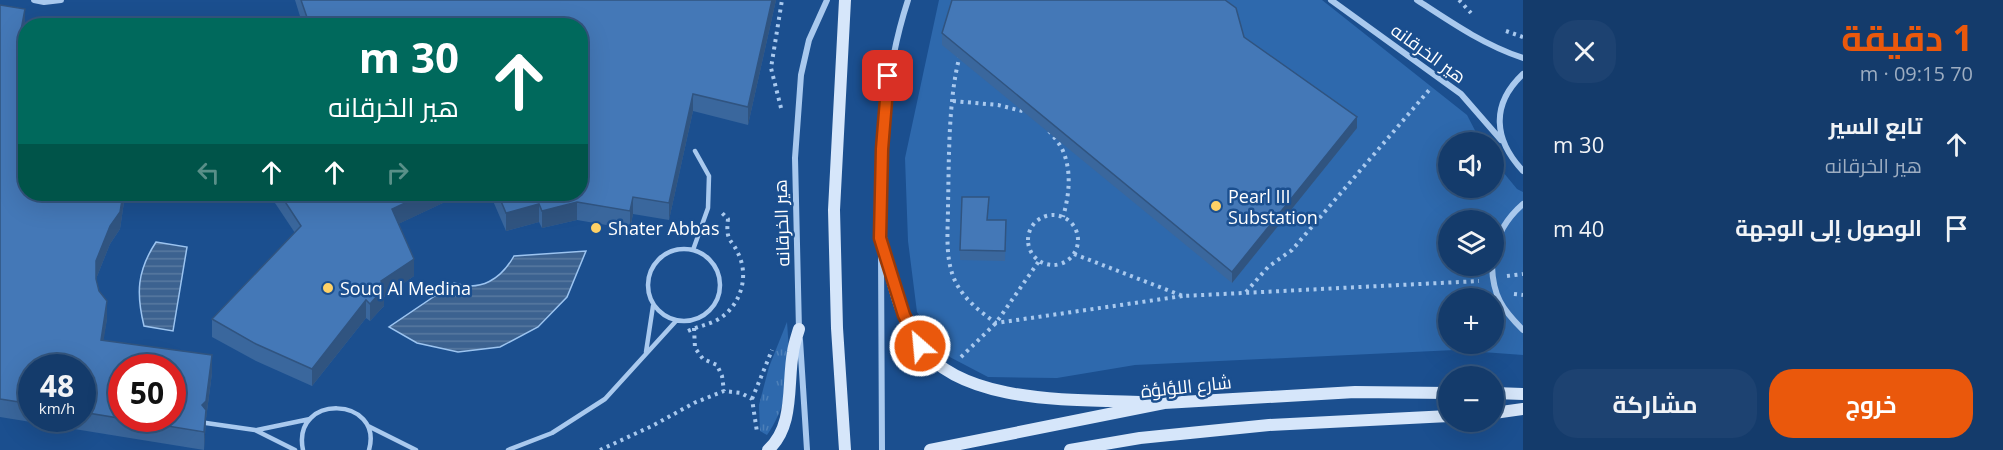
<!DOCTYPE html>
<html lang="ar">
<meta charset="utf-8">
<style>
body{margin:0;font-family:"Open Sans",Cairo,sans-serif;background:#1d4271;color:#f1f3f6;direction:rtl;height:100vh;display:flex;flex-direction:column;font-size:22px;white-space:nowrap}
*{box-sizing:border-box;margin:0}
p{font-size:20px;color:#9dadc1}
.icon{flex:none;width:33px;height:33px;fill:none;stroke:currentColor;stroke-width:2;stroke-linecap:round;stroke-linejoin:round}
.map{position:relative;flex:1;overflow:hidden;direction:ltr}
.panel{display:flex;flex-direction:column;background:#143b6b;width:480px}
.panel>*{flex:none}
.guide{position:absolute;left:18px;top:18px;width:570px;height:183px;border-radius:24px;box-shadow:0 6px 24px #0002,0 0 0 2px #33557e;direction:rtl;background:#00695c;color:#fff;overflow:hidden}
.fabs{position:absolute;left:1438px;top:132px;display:grid;gap:12px}
.fabs a{display:grid;place-items:center;width:66px;height:66px;border-radius:50%;background:#143b6b;box-shadow:0 6px 24px #0002,0 0 0 2px #33557e;font-size:30px}
.speed{position:absolute;left:18px;top:354px;display:flex;gap:12px;font-size:30px;font-weight:700;text-align:center}
.speed>*{display:grid;place-content:center;width:78px;height:78px;border-radius:50%;background:#143b6b;box-shadow:0 6px 24px #0002,0 0 0 2px #33557e;line-height:1}
.speed small{font-size:15px;font-weight:400}
.speed .limit{border:9px solid #d22;background:#fff;color:#111}
.pin{position:absolute;display:grid;place-items:center;width:51px;height:51px;color:#fff;margin:-26px;border-radius:12px;box-shadow:0 3px 9px #0006}
.me{position:absolute;width:66px;margin:-33px;rotate:333deg;stroke-linejoin:round;filter:drop-shadow(0 0 4px #0008)}
.turn{display:flex;align-items:center;gap:21px;height:126px;padding:0 30px;font-size:27px}
.turn .icon{width:78px;height:78px;stroke-width:2.5}
.turn b{display:block;font-size:42px;line-height:51px}
.lanes{display:flex;align-items:center;height:57px;padding:0 30px;background:#0003;justify-content:center;gap:30px;direction:ltr}
.lanes .off{opacity:.35}
.round{display:grid;place-items:center;flex:none;width:63px;height:63px;border-radius:24px;background:#1d4271}
.summary{display:flex;align-items:center;justify-content:space-between;height:102px;padding:0 30px}
h1{font-size:36px;font-weight:700;line-height:45px;color:#ea580c}
.primary-button{display:flex;gap:12px;margin-top:auto;padding:12px 30px}
.primary-button a{flex:1;height:69px;border-radius:24px;background:#ea580c;color:#fff;font-size:24px;font-weight:700;line-height:69px;text-align:center}
.primary-button a+a{background:#1d4271;color:#f1f3f6}
ul{padding:0;list-style:none}
li{display:flex;align-items:center;gap:18px;height:84px;padding:0 30px}
li div{flex:1}
li b{display:block;font-size:22px}
li em{font-style:normal}
main{display:flex;flex:1;min-height:0}
.map>svg:first-child{display:block}
</style>
<main>
<section class="panel">
<div class="summary"><div><h1>1 دقيقة</h1><p>70 m · 09:15</p></div><a class="round"><svg class="icon" aria-label="close" viewBox="0 0 24 24"><path d="M6 6l12 12M18 6L6 18"/></svg></a></div>
<ul>
<li><svg class="icon" aria-label="ahead" viewBox="0 0 24 24"><path d="M12 20V5M6 11l6-6 6 6"/></svg><div><b>تابع السير</b><p>هير الخرقانه</p></div><em>30 m</em></li>
<li><svg class="icon" aria-label="arrive" viewBox="0 0 24 24"><path d="M6 21V4h12l-3 4 3 4H6"/></svg><div><b>الوصول إلى الوجهة</b></div><em>40 m</em></li>
</ul>
<div class="primary-button"><a>خروج</a><a>مشاركة</a></div>
</section>
<div class="map">
<svg width="1523" height="450" viewBox="0 0 1523 450">
<defs>
<pattern id="grass-tufts" width="24" height="20" patternUnits="userSpaceOnUse" patternTransform="scale(1.5)"><rect width="24" height="20" fill="#2e69ad"/><path d="M3 7l-1-3M5 7V3M7 7l1-3M15 17l-1-3M17 17v-4M19 17l1-3" fill="none" stroke="#4d80b9"/></pattern>
<pattern id="water-rules" width="6" height="5" patternUnits="userSpaceOnUse" patternTransform="scale(1.5)"><rect width="6" height="5" fill="#3c6290"/><path d="M0 2.5h6" fill="none" stroke="#597aa1"/></pattern>
</defs>
<rect width="100%" height="100%" fill="#1b4f8f"/>
<path fill="url(#grass-tufts)" d="M787,322c3,41 5,77 -20,113l-7,-4 -1,-26 10,-38z"/>
<path fill="#2e69ad" fill-rule="evenodd" d="M939,0h383l145,115 14,27h-32v46h45v-27l23,28 6,3v163l-68,-5 -320,15 -78,13 -69,-1 -44,-23 -27,-42 -9,-71 -3,-83zM1449,220h45v46h-45zM1449,298h45v46h-45z"/>
<path fill="url(#water-rules)" stroke="#9cc4f0" stroke-width="1.5" d="M156,242l31,5 -14,84 -29,-5c-8,-33 -7,-55 12,-84z
M586,251l-19,46 -29,30 -38,20 -42,5 -41,-9 -28,-16 65,-44c27,9 47,-4 60,-27z"/>
<g fill="none" stroke-linecap="round" stroke-linejoin="round">
<path stroke="#a9c9ee" stroke-width="4" stroke-dasharray="3 4.5" stroke-linecap="butt" d="M1459,0l12,13
M1506,31l17,6
M960,55c-12,43 -11,107 -12,152 0,22 -3,47 5,69 8,21 25,34 43,47l187,-27
M953,101l45,4 28,7
M781,108l-10,-40 11,-68
M1049,131c5,6 11,13 14,20 9,21 6,45 0,66
M1028 240a25 25 0 1 1 50 0a25 25 0 1 1-50 0Z
M1074,254l109,42 296,-15
M1507,276l16,-2
M1246,292l22,-25 24,-17 138,-161
M1514,294l9,1
M694,328l1,20 8,11 14,6 5,11 2,15
M688,331c9,-4 18,-6 27,-10 23,-11 34,-40 25,-63 -7,-20 -15,-14 -12,-39l-6,-6
M961,357l35,-34 43,-62
M752,399l20,-49
M600,450l52,-24 42,-23 30,-12 17,2 11,6 5,33"/>
<path stroke="#a9c9ee" stroke-width="4.5" d="M648 285a36 36 0 1 1 72 0a36 36 0 1 1-72 0Z
M693,250l15,-42 1,-32 -14,-25
M646,352l7,-46
M206,423l49,7 40,20
M368,426l48,24
M257,430l53,-11
M303,450c-12,-57 81,-54 66,0
M508,450l44,-17 53,-34 71,-78"/>
<path stroke="#a9c9ee" stroke-width="6" d="M34,0l10,2 17,-2
M1331,0l130,94 40,46
M1417,0c35,23 67,45 106,58
M1523,74c-33,31 -29,66 0,97
M881,240c0,-83 1,-161 27,-240
M1494,252c4,-20 14,-35 29,-48
M881,253l1,197
M1492,266c1,30 10,43 31,64
M799,330l-4,-172 6,-83 8,-35 18,-40
M800,340l7,110"/>
<path stroke="#d6e6fa" stroke-width="12" d="M845,0l-11,210 3,118 8,122
M881,238c10,35 17,78 39,108 44,60 158,53 225,56
M1494,393l29,1
M1494,413l29,-4
M768,450c27,-24 19,-66 25,-98 1,-8 4,-16 6,-23
M930,450l234,-47 191,-11 94,1
M1070,450l70,-12 129,-13 180,-9"/>
</g>
<path fill="#3a679d" fill-rule="evenodd" d="M295,0h481l-28,125 -55,-14 -24,109 -36,-6 -3,15 -53,-9 -35,8 -3,-6 -33,9 -16,-37h90v-168h-277z
M0,5l25,22 1,167h154l-56,8 -4,27 -10,15 -14,35 11,40 -4,21 109,33 -6,46 -2,31 -204,-33zM32,368h50v50h-50z
M942,33l302,4 113,91 -125,155 -290,-238z
M269,194h193l-64,30 16,52 -30,21v9l-14,15 -4,-3 -54,68 -56,-25 -44,-24v-18l83,-86z
M988,220l18,11 -1,30 -45,-1v-10z"/>
<path fill="#305480" d="M772,0h4l-28,125v-18z
M25,9v18l-4,21v-18z
M693,94v17l-24,109v-17z
M1357,117v11l-125,155v-11z
M123,194h1v8l-4,27 -10,15 -14,35v-18z
M424,194h38l-70,33v-18z
M633,197v17l-3,15v-18z
M577,202v18l-35,8v-17z
M539,204v18l-33,9v-18z
M414,259v17l-30,21v9l-14,15v-17l11,-23z
M366,300v18l-54,68v-17z
M107,301v18l-6,38v-17z
M212,355v18l-6,46 -2,31v-18l-2,-27z"/>
<path fill="#4478b7" stroke="#305480" stroke-width="1.5" fill-rule="evenodd" d="M301,0h471l-24,107 -55,-13 -24,109 -36,-6 -3,14 -53,-9 -35,9 -3,-7 -33,9 -8,-19h82v-168h-270z
M952,0h273l11,8 8,29 113,80 -125,155 -290,-239z
M0,5l25,4 -4,21h5v164h97l-3,18 -10,14 -14,35v18l3,12 8,10 -6,39 111,15 -6,46 -4,4 4,5 -2,22 -122,-20v-44h-50v36l-32,-5zM122,368h50v50h-50z
M280,194h144l-32,15 22,50 -33,22 3,7 -14,16 -4,-4 -54,69 -56,-25 -44,-25 89,-93z
M962,197h27l-2,23h19l-1,31 -45,-1z"/>
<g fill="none" stroke-linecap="round" stroke-linejoin="round">
<g stroke="#983908" stroke-width="15">
<path id="route" d="M888,76l-6,73 -2,89 24,77 16,31"/>
</g>
<use href="#route" stroke="#ea580c" stroke-width="10"/>
</g>
<g fill="#ffd166" stroke="#1b4f8f" stroke-width="2">
<circle cx="1216" cy="206" r="6"/>
<circle cx="596" cy="228" r="6"/>
<circle cx="328" cy="288" r="6"/>
</g>
<g text-anchor="middle" dominant-baseline="central" stroke-width="5" stroke-linejoin="round" paint-order="stroke">
<g font-size="18" fill="#fff" stroke="#1b4f8f">
<text transform="translate(1429 53) rotate(36)">هير الخرقانه</text>
<text transform="translate(781 223) rotate(-92)">هير الخرقانه</text>
<text transform="translate(1186 386) rotate(-6)">شارع اللؤلؤة</text>
</g>
<g font-size="18" fill="#fff" stroke="#1b4f8f" text-anchor="start">
<text x="1228" y="196">Pearl III<tspan x="1228" dy="21">Substation</tspan></text>
<text x="608" y="228">Shater Abbas</text>
<text x="340" y="288">Souq Al Medina</text>
</g>
</g>
</svg>
<div class="fabs">
<a><svg class="icon" aria-label="sound" viewBox="0 0 24 24"><path d="M4 9h4l5-4v14l-5-4H4zM17 9q2 3 0 6"/></svg></a>
<a><svg class="icon" aria-label="layers" viewBox="0 0 24 24"><path d="M12 4l9 5-9 5-9-5zM3 14l9 5 9-5"/></svg></a>
<a>+</a>
<a>−</a>
</div>
<div class="speed"><div>48<small>km/h</small></div><div class="limit">50</div></div>
<div class="pin" style="left:888px;top:76px;background:#d93025"><svg class="icon" aria-label="arrive" viewBox="0 0 24 24"><path d="M6 21V4h12l-3 4 3 4H6"/></svg></div>
<svg class="me" style="left:920px;top:346px" viewBox="-20 -20 40 40"><circle r="17" fill="#ea580c" stroke="#fff" stroke-width="3"/><path d="M0-11L8 9 0 5-8 9z" fill="#fff"/></svg>
<div class="guide">
<div class="turn"><svg class="icon" aria-label="ahead" viewBox="0 0 24 24"><path d="M12 20V5M6 11l6-6 6 6"/></svg><div><b>30 m</b>هير الخرقانه</div></div>
<div class="lanes"><svg class="icon off" aria-label="left" viewBox="0 0 24 24"><path d="M17 20v-9H6M10 6l-5 5 5 5"/></svg><svg class="icon" aria-label="ahead" viewBox="0 0 24 24"><path d="M12 20V5M6 11l6-6 6 6"/></svg><svg class="icon" aria-label="ahead" viewBox="0 0 24 24"><path d="M12 20V5M6 11l6-6 6 6"/></svg><svg class="icon off" aria-label="right" viewBox="0 0 24 24"><path d="M7 20v-9h11M14 6l5 5-5 5"/></svg></div>
</div>
</div>
</main>
